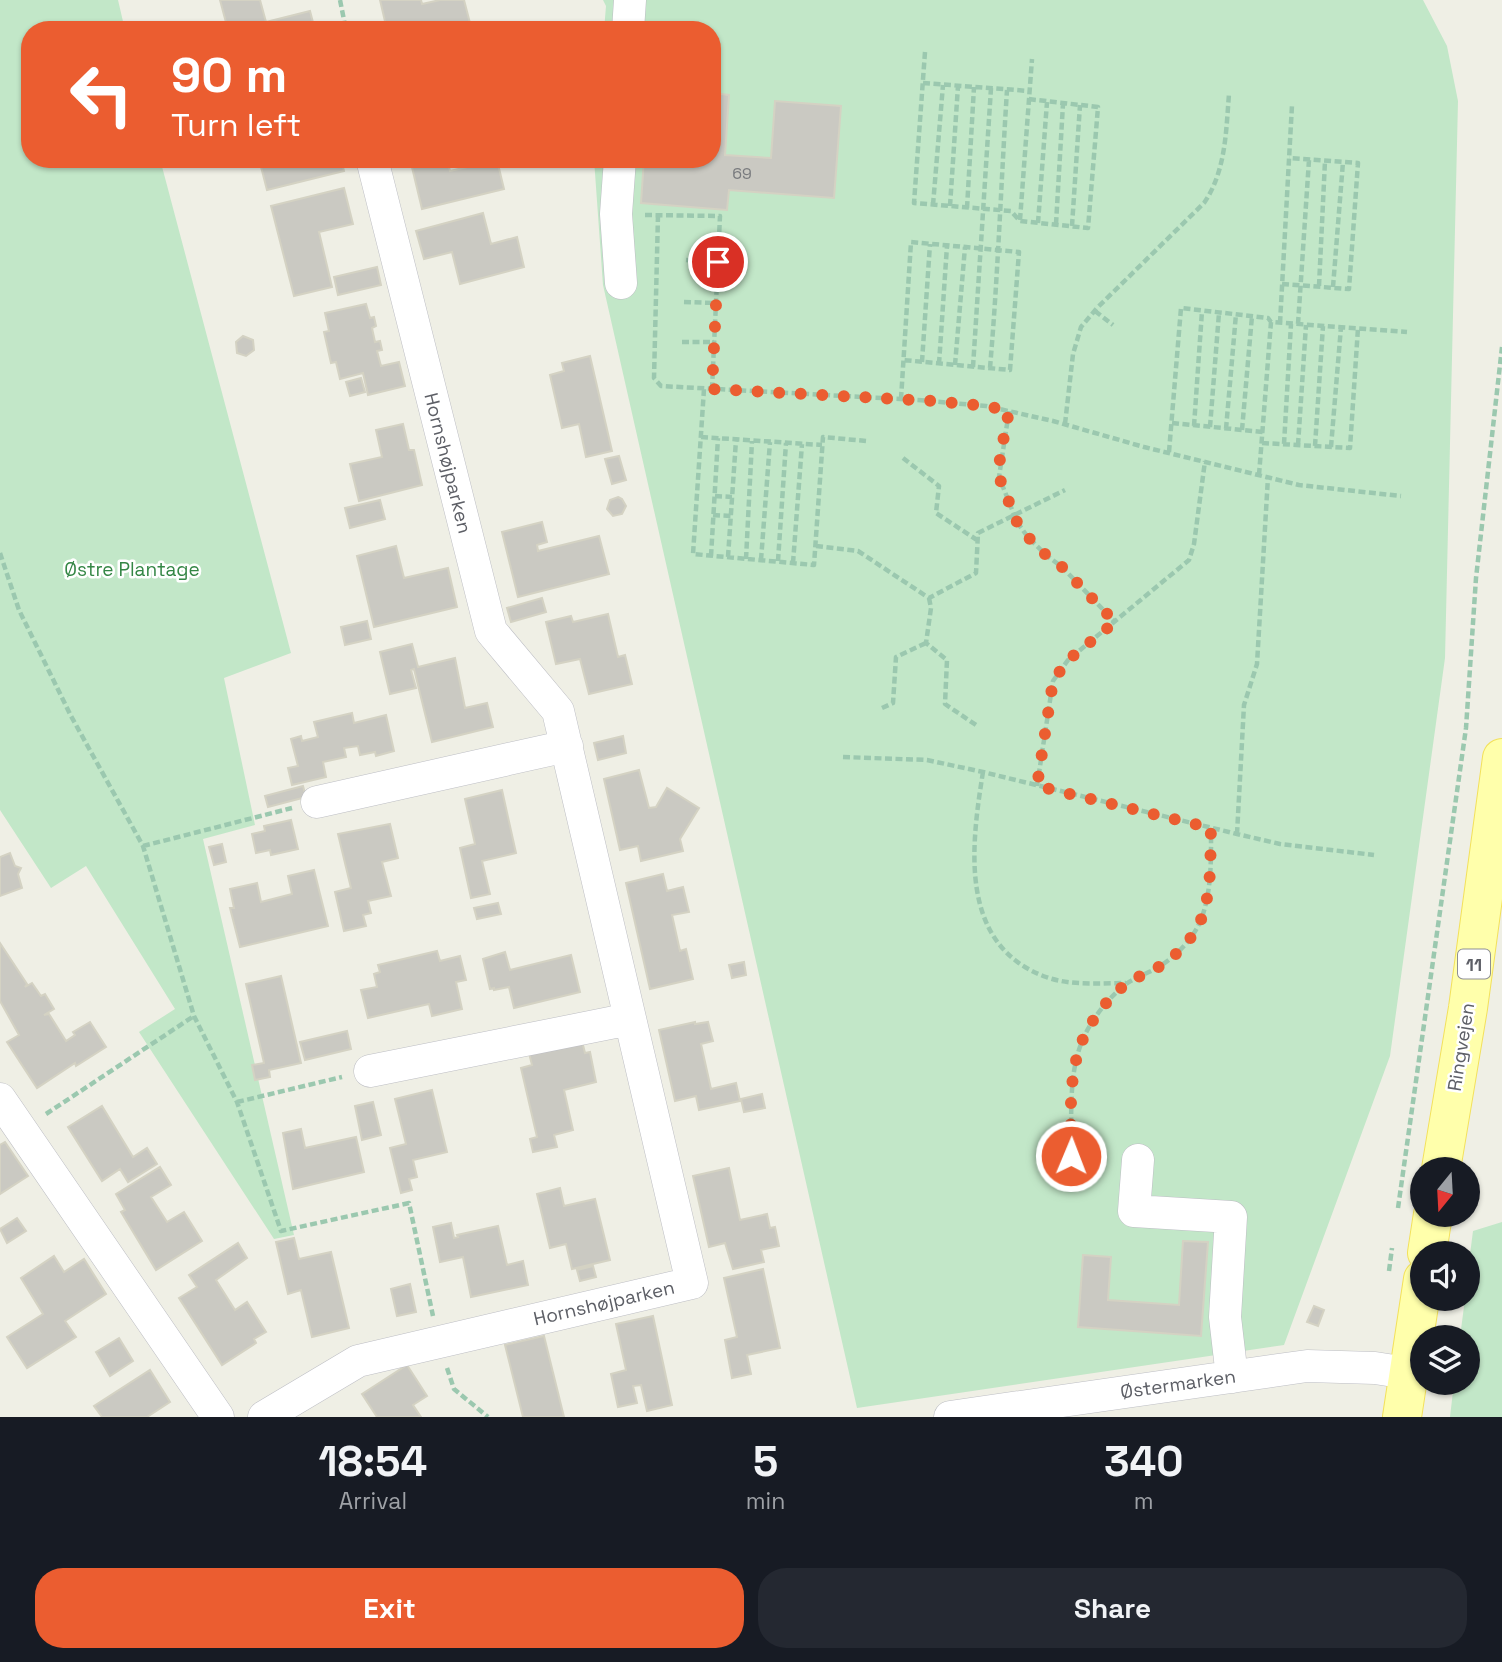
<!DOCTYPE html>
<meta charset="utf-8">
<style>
body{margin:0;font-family:"Space Grotesk",sans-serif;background:#242831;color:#f1f3f6;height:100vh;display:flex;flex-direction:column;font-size:26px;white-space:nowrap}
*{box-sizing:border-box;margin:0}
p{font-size:23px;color:#9ea1a6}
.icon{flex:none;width:38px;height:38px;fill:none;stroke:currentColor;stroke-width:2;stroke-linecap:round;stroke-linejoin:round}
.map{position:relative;height:1417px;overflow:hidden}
.sheet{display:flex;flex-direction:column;background:#171b24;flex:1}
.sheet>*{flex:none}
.top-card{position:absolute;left:21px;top:21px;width:700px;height:147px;border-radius:28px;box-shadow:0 2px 5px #0004;background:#eb5d30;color:#fff;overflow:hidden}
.needle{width:46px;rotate:198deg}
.controls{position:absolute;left:1410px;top:1157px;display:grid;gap:14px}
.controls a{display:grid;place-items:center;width:70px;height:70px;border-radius:50%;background:#171b24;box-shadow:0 2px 5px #0004;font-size:35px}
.pin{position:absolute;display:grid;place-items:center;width:60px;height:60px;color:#fff;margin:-30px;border:4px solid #fff;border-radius:50%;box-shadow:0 2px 7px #0007}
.me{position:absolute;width:77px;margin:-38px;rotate:1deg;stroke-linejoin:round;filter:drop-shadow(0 0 5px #0008)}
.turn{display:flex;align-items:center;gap:24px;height:147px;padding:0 35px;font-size:32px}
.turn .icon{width:91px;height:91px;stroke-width:2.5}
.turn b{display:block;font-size:49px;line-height:60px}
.eta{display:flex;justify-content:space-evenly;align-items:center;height:119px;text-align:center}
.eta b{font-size:42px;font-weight:700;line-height:49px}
.button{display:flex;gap:14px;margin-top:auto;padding:14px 35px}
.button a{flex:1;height:80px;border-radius:28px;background:#eb5d30;color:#fff;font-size:28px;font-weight:700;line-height:80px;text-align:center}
.button a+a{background:#242831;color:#f1f3f6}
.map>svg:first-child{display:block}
</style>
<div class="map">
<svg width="1502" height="1417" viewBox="0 0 1502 1417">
<rect width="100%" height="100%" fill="#efefe5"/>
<path fill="#c2e7c8" d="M0,0h118l7,30h-95v129h130l131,494 -67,25 31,147 -52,14 91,396 -20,4 -135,-207 36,-23 -89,-143 -35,22 -51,-78z
M603,0h820l24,46 11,55 -13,557 -55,398 -106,289 -427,63 -254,-1123 -9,-126h118v-129h-108l2,-24z
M1502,1222v195h-52l4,-34 14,-1v-45h-8l5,-38 3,-1v-28l5,-39z"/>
<path fill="#cac9c2" stroke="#d4d2c3" stroke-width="2" d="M220,0h40l6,22 44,-11 5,19h-87z
M380,0h41l1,4 18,-4h24l6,23 -28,7h-55z
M712,93l17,2 -4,60 46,3 4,-57 66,5 -7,92 -105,-8 -2,20 -86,-7 3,-44h68z
M259,159h82l3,12 -77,19z
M410,159h37l3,12 47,-11 7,29 -82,20z
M344,188l9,36 -34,8 13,55 -38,9 -23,-90z
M483,213l8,31 26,-7 7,30 -64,17 -8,-32 -28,7 -8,-28z
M377,267l4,18 -43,10 -4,-18z
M366,304l4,14 4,-1 2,9 -4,2 3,14 5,-1 2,9 -5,1 4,15 18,-4 6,24 -37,9 -5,-22 -23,6 -4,-17 -5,1 -7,-31 5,-1 -4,-18z
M243,336l10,4 1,10 -8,6 -9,-3 -1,-11z
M590,356l22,95 -26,6 -7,-33 -17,4 -12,-53 14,-4 -2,-8z
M361,378l4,14 -15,4 -4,-14z
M403,424l6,26h5l8,35 -63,16 -9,-37 32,-7 -6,-27z
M619,456l7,24 -14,4 -7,-25z
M618,497l4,2 4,7 -4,8 -9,2 -6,-7 3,-9z
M380,500l5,19 -35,9 -5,-20z
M542,522l5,20 -10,3 1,6 61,-15 10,38 -91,23 -16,-65z
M396,546l8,32 44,-10 9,39 -83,20 -17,-71z
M542,598l4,14 -35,10 -4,-14z
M608,614l10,43 7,-2 7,29 -43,10 -9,-35 -24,5 -10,-42 25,-6 2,6z
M367,621l4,18 -26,6 -4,-18z
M412,644l6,23 37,-9 10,50 22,-5 6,24 -61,15 -18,-73 -3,1 5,18 -26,6 -10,-42z
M352,713l2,10 32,-8 8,36 -18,5 -1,-4 -15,3 -2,-9 -14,2 2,9 -23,5 3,15 -34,8 -4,-17 10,-2 -7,-27 10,-3 1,5 16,-4 -4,-15z
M623,736l3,17 -28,7 -4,-17z
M639,770l10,38 7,-1 11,-19 32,20 -19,31 3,12 -42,10 -3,-15 -18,4 -16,-71z
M303,786l3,11 -38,10 -3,-11z
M502,790l14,63 -34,8 8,33 -19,4 -11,-50 15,-4 -10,-45z
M291,820l7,29 -27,6 -1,-5 -14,3 -4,-19 13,-3 -1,-5z
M390,824l8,34 -16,4 9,34 -23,5 3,12 -8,2 3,11 -22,5 -9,-39 16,-4 -13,-54z
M222,844l4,18 -12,3 -5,-18z
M10,853l5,13 6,2 -3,6 4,14 -22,8v-39z
M314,870l14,56 -88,21 -10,-39h4l-4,-19 27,-6 4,19 31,-8 -4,-18z
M663,874l4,17 16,-4 6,25 -17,3 8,36 6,-2 7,30 -43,10 -24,-106z
M498,903l3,11 -24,5 -3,-11z
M0,943l27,41 -2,3 7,-4 9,13 4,-2 9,15 -10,6 5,-1 17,27 9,-6 -2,-3 17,-10 16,25 -30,19 -1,-3 -38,25 -30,-46 12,-7 -19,-34z
M437,951l3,10 20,-5 6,24 -10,2 6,27 -30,7 -3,-12 -61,14 -7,-28 16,-3 -3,-13 6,-2 -2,-7z
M505,952l5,18 61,-15 9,37 -66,16 -5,-21 -15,3v-2l-4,1 -7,-30z
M744,962l2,13 -14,3 -3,-13z
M281,976l20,87 -32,7 1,7 -15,3 -3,-15 12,-2 -18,-79z
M695,1022v2l13,-2 5,19 -12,3 10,45 25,-6 4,18 -41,9 -3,-14 -21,5 -16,-71z
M347,1031l4,18 -46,11 -5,-18z
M581,1037l4,16 5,-1 6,30 -32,8 9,40 -19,5 3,12 -24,5 -3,-13 7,-2 -16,-69 11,-3 -4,-16z
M432,1090l15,62 -34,8 4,17 -8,2 3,11 -11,3 -11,-45 16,-4 -11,-45z
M762,1094l3,14 -21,4 -3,-13z
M373,1102l8,33 -19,5 -7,-34z
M102,1106l31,51 14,-9 10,16 -29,18 -8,-13 -18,12 -34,-54z
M301,1129l4,19 51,-11 8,35 -71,17 -10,-56z
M5,1142l23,34 -28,18v-49z
M160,1167l11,18 -20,12 16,25 17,-10 18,29 -46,29 -35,-58 4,-2 -9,-16z
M729,1168l11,52 27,-6 3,14 5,-1 4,19 -18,4 3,12 -31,7 -8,-26 -16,4 -16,-71z
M560,1188l4,18 31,-7 15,61 -38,9 -6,-25 -16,4 -13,-54z
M17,1218l9,13 -19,12 -7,-14z
M451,1223l3,15 4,-1 -1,-2 41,-9 9,39 16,-4 5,24 -57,12 -8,-40 -23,5 -7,-35z
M294,1238l5,21 32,-7 18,76 -37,9 -11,-47 -13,4 -12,-52z
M1183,1241l25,1 -7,94 -123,-9 5,-72 28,2 -3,43 71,5z
M238,1243l9,15 -31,22 19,30 12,-8 19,30 -12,7 2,4 -34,22 -43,-67 18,-11 -8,-12z
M54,1256l10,16 20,-13 22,35 -41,27 11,16 -49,31 -20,-31 36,-23 -22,-36z
M593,1266l3,11 -16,4 -3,-11z
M763,1269l17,79 -33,7 4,19 -19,4 -7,-38 12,-3 -13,-59z
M410,1284l6,28 -19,4 -6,-27z
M1314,1306l10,4 -6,16 -11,-4z
M653,1316l19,89 -25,6 -6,-26 -8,1 4,17 -19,4 -7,-33 15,-4 -10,-46z
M544,1336l20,81h-41l-18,-72z
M119,1338l14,23 -23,15 -14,-24z
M407,1365l20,31 -14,9 8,12h-44l-15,-23z
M150,1370l20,32 -23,15h-45l-8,-11z"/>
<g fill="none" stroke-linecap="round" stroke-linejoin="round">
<g stroke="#bdbec4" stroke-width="33">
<path id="minor" d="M628,30l2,-30
M620,159l-4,55 5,69
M317,802l250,-56
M370,1071l260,-52
M0,1099l218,318
M1138,1160l-4,51 97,6 -6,100 7,60
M264,1417l94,-56 334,-78 -134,-572 -67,-80 -119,-472
M950,1417l357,-51 68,2 32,5"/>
</g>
<g stroke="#f3e15b" stroke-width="40">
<path id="major" d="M1441,1169l27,-161 34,-250
M1427,1253l6,-39
M1402,1417l21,-138"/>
</g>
<path stroke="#9bc8af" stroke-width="4.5" stroke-dasharray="7 3.5" stroke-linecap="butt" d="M340,0l6,30
M925,52l-11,151 97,8 9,10 68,7 10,-121 -70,-8
M923,83l106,8
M933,205l10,-120
M950,206l8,-120
M967,208l7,-121
M645,215l75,1 -8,173
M658,215l-4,163 7,8 257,14 68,6 67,15 91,26 155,38 102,11
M1020,220l12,-161
M1038,223l9,-121
M1056,224l7,-120
M1072,226l8,-121
M686,260l32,2
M1282,284l67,5 9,-126 -69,-5
M1319,286l6,-125
M1333,287l10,-125
M684,302l32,1
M1095,311l18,14
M1280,323l12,-218
M1298,324l11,-164
M682,342h32
M922,362l8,-118
M939,364l8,-118
M955,365l10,-118
M973,367l18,-279
M990,368c8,-93 11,-185 17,-278
M704,389l-11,165 121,11 9,-128 43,4
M901,399l10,-157 108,10 -9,118 -107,-10
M1009,411l-10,66 18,45 10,14 19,19 16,12 53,55
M1172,423l91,9
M1065,424l8,-70 8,-27 16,-19 107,-105c22,-32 22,-72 25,-109
M1194,426l8,-115
M1210,427l9,-114
M1226,429l10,-115
M1242,430l10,-114
M701,437l121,8
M1262,443l88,5 8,-120
M1284,444l7,-120
M1298,445l8,-120
M1315,446l8,-120
M1331,447l10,-120
M1169,452l12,-144 87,10 3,4 136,10
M903,458l36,28 -3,27 41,27
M1259,475l12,-153
M715,496l17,1
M713,515l18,1
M816,546l42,5 71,47 47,-25 2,-40 87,-43
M0,553l19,57 52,106 72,130 51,170 43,86 44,129 128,-28 24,113
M711,556l7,-118
M728,557l8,-117
M746,559l6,-118
M761,560l9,-118
M778,561l8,-118
M793,563l9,-119
M929,598l2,10 -5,35 21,17 -2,44 31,21
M882,708l11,-5 3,-46 30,-14
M843,757l84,3 56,12 254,62 43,10 94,11
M983,772c-12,74 -25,173 63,205 25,9 55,6 80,6
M1037,786l16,-105 15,-21 121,-100 5,-16 11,-83
M1237,834l7,-129 13,-41 11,-187
M143,846l149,-38
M237,1102l105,-25
M46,1114l148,-98
M1071,1156c1,-36 -3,-78 10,-112 8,-22 27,-46 45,-60 8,-6 20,-10 29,-15 20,-11 41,-32 48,-55 9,-28 8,-58 8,-86
M1398,1208l68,-480 10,-150 26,-231
M1389,1271l3,-23
M447,1368l7,21 34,28"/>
<use href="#minor" stroke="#fff" stroke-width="32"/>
<use href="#major" stroke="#ffffab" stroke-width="38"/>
</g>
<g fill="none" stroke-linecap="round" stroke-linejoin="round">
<path stroke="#eb5d30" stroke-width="12" stroke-dasharray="0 21.6" d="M718,262l-6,127 221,12 53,5 23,5 -9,46 -1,20 18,45 10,14 19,19 16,12 53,55 -47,38 -15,21 -16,105 174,42c-1,28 1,58 -8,86 -7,23 -28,44 -48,55 -9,5 -21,9 -29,15 -18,14 -37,38 -45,60 -13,34 -10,76 -10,112"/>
</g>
<g text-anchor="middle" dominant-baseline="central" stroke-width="5" stroke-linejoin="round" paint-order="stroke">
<g font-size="16" fill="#787a7d">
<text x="742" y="173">69</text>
</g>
<rect fill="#fff" stroke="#8e8f94" stroke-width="2" x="1458" y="949.5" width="32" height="29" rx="5"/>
<g font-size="18" font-weight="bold" fill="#5d5f66">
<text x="1474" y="964">11</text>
</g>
<g font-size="19" fill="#5d5f66" stroke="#fff">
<text transform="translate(448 463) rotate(76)">Hornshøjparken</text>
<text transform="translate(1461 1047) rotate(-81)">Ringvejen</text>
<text transform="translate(604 1303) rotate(-13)">Hornshøjparken</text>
<text transform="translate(1178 1384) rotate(-8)">Østermarken</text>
</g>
<g font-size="19" fill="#348645" stroke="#fff">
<text x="132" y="569">Østre Plantage</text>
</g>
</g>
</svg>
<div class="controls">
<a><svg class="needle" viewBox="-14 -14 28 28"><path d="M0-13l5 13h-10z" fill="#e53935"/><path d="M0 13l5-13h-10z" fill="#9ea1a6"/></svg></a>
<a><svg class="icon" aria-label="sound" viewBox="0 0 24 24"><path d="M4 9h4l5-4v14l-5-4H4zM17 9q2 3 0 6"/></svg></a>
<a><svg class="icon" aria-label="layers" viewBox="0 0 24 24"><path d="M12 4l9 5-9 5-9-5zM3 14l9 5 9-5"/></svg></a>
</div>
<div class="pin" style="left:718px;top:262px;background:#d93025"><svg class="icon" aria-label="arrive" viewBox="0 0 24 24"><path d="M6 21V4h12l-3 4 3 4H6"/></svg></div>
<svg class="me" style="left:1071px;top:1156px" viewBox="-20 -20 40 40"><circle r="17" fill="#eb5d30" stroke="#fff" stroke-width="3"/><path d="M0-11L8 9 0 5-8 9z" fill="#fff"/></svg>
<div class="top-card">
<div class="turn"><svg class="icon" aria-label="left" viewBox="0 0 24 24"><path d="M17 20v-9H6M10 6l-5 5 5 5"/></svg><div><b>90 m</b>Turn left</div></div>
</div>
</div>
<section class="sheet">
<div class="eta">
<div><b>18:54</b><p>Arrival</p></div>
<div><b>5</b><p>min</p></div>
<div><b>340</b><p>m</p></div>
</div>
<div class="button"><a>Exit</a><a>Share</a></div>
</section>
